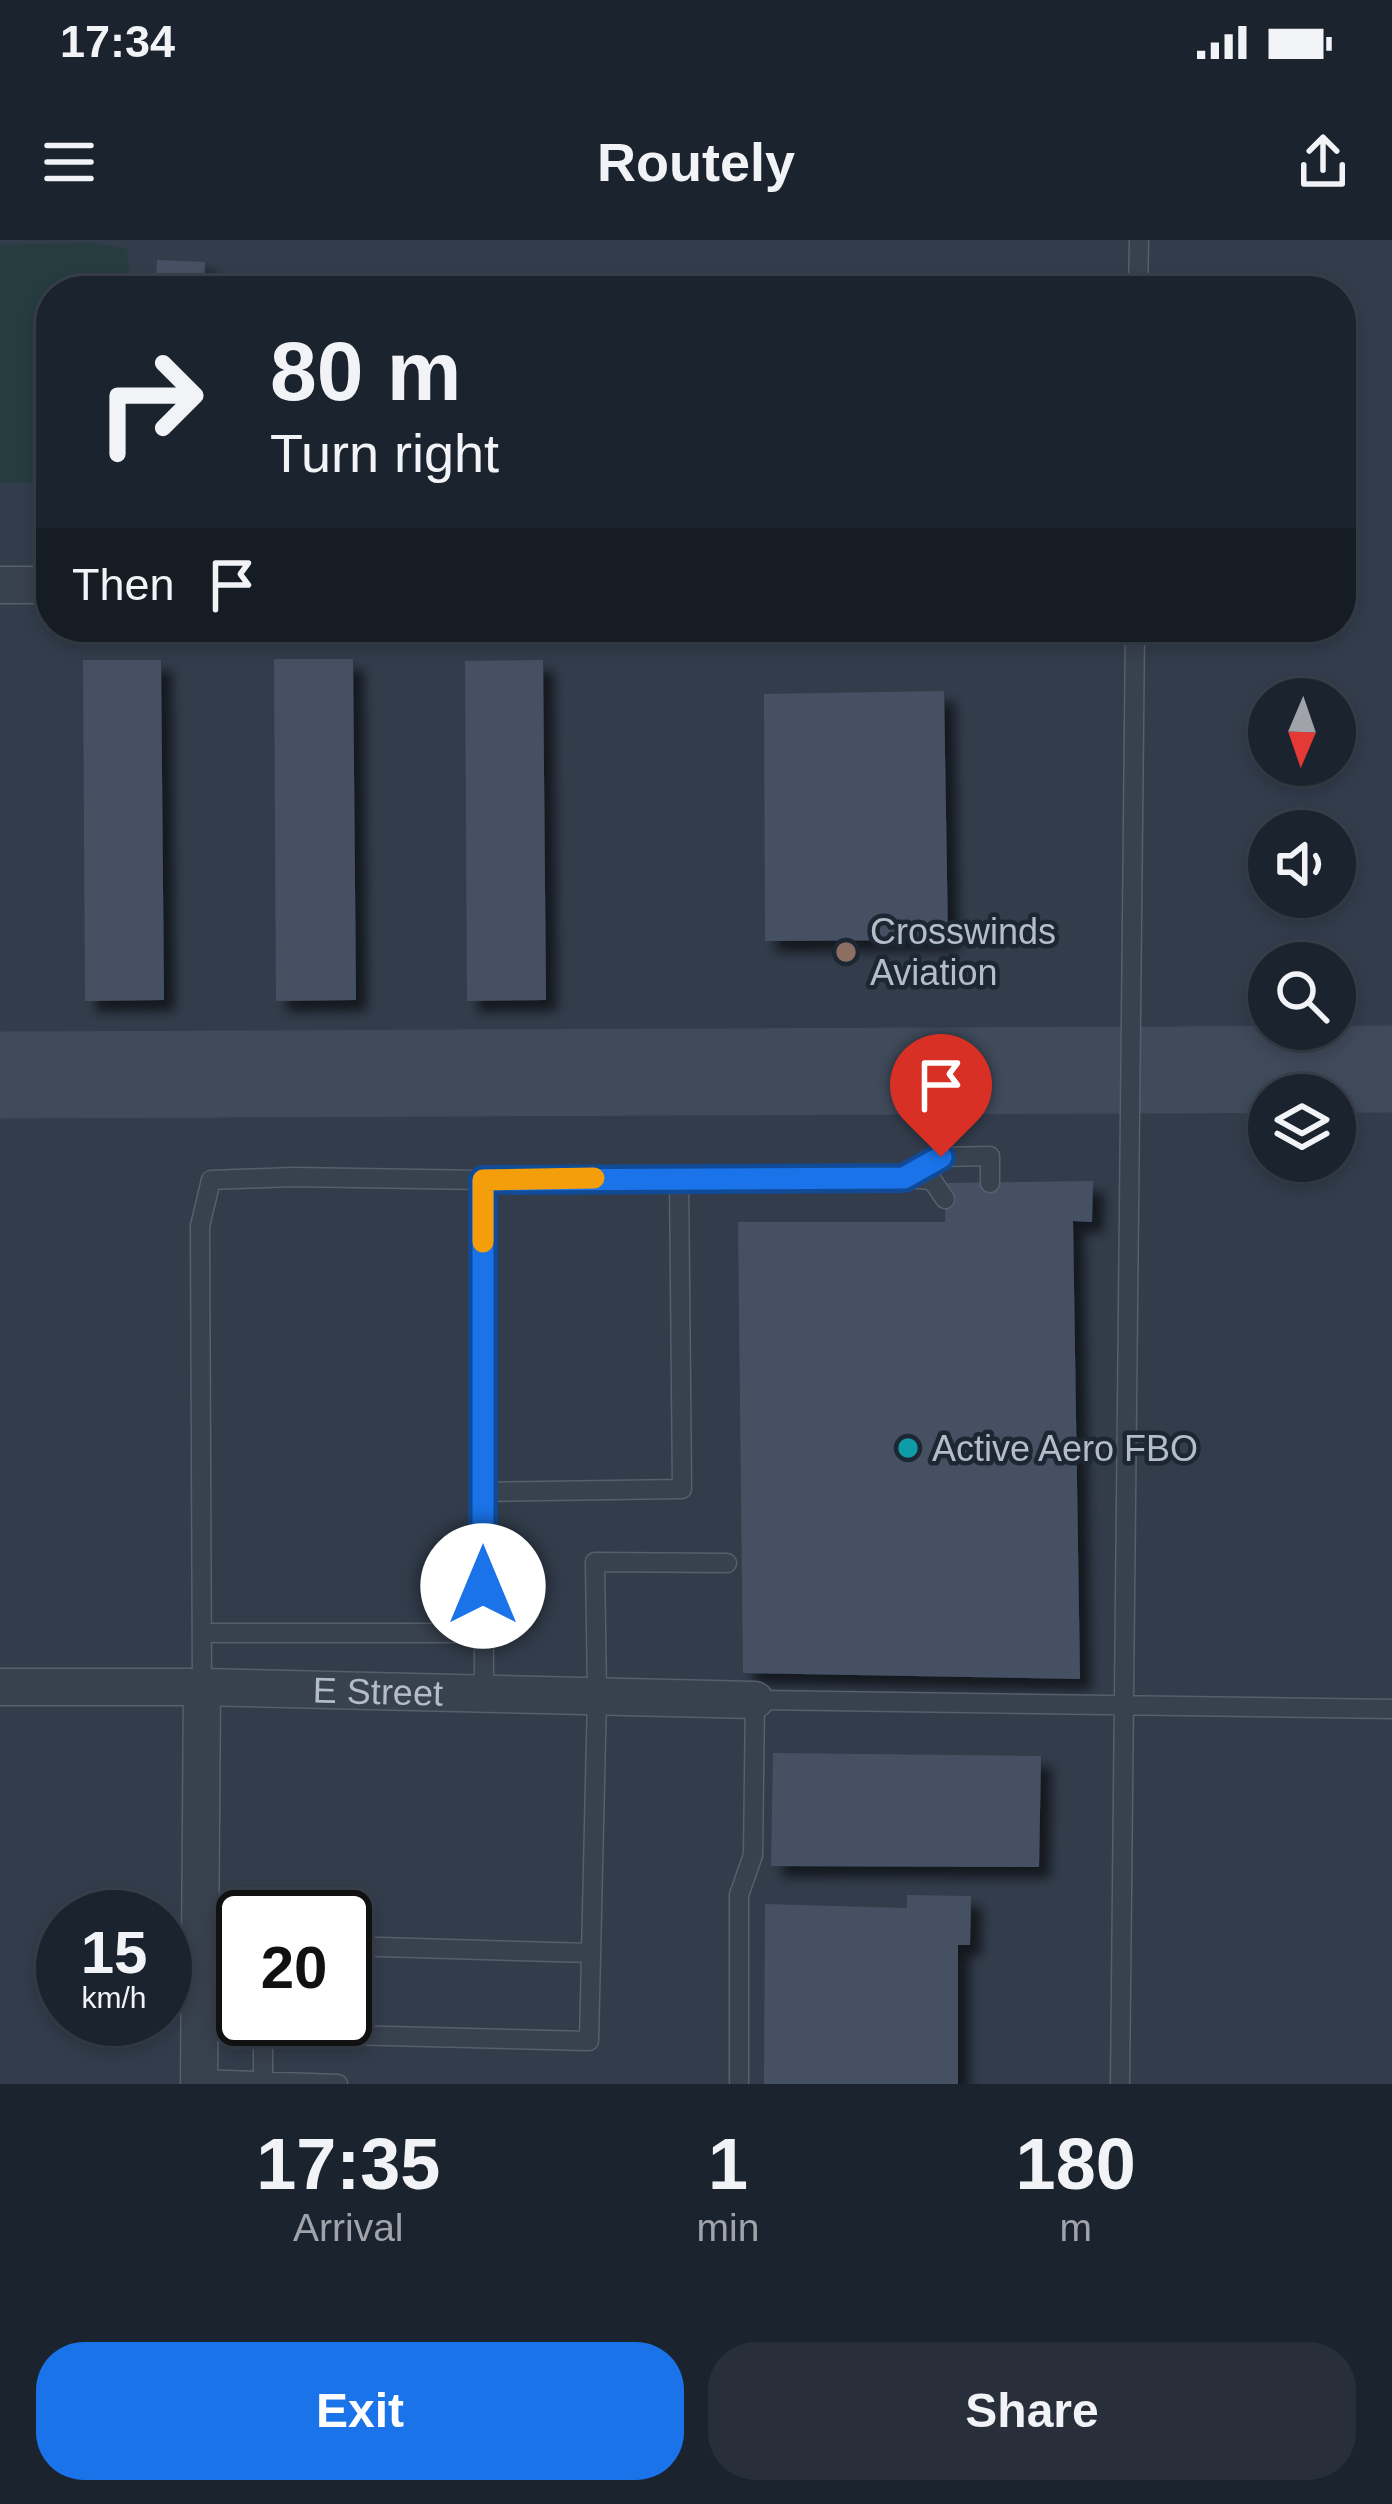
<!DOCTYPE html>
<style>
body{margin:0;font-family:Helvetica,sans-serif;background:#282f3a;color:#f1f3f6;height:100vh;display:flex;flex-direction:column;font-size:45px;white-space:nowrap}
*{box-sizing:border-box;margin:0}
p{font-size:39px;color:#a0a4aa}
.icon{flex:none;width:66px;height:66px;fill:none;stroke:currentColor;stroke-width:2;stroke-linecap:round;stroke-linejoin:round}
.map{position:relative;height:1844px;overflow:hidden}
.sheet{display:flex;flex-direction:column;background:#1b232e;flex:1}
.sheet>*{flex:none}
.banner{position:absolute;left:36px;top:36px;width:1320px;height:366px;border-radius:48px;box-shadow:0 6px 18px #0003,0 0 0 3px #39404a;background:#1b232e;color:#f1f3f6;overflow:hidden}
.needle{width:78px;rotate:182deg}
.buttons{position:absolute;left:1248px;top:438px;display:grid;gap:24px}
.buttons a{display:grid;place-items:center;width:108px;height:108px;border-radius:50%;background:#1b232e;box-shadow:0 6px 18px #0003,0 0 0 3px #39404a;font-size:60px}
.speed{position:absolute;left:36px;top:1650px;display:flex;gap:24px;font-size:60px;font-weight:700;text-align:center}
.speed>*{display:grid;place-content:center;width:156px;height:156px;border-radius:50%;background:#1b232e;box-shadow:0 6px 18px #0003,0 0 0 3px #39404a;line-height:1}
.speed small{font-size:30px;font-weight:400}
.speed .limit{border:6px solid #111;border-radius:18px;background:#fff;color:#111}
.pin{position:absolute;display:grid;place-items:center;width:102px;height:102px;color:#fff;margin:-123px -51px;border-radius:50% 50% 50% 0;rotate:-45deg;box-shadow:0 0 12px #0007}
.pin .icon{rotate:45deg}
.me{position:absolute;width:132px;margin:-66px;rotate:0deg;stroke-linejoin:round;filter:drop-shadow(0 0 9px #0008)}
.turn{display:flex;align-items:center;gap:42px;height:252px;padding:0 36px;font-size:54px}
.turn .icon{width:156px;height:156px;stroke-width:2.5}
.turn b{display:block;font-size:84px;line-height:102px}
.then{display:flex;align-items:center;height:114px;padding:0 36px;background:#0003;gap:24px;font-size:45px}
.eta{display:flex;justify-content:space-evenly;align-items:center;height:204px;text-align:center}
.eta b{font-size:72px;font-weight:800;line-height:84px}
.button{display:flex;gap:24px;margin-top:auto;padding:24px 36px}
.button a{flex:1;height:138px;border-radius:48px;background:#1a73e8;color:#fff;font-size:48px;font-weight:800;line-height:138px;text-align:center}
.button a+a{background:#282f3a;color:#f1f3f6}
.status{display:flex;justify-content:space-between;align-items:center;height:84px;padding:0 60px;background:#1b232e;direction:ltr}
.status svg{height:33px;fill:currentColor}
header{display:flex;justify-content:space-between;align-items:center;height:156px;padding:0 36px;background:#1b232e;font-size:54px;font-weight:800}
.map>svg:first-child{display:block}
</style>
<div class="status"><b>17:34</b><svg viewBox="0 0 49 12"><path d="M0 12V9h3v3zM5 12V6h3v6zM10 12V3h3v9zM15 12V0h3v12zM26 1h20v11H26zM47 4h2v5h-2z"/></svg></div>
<header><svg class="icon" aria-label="menu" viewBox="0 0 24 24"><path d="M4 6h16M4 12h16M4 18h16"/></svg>Routely<svg class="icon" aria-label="share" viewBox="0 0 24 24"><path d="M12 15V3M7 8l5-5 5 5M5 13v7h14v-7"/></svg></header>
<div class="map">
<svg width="1392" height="1844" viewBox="0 0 1392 1844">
<defs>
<filter id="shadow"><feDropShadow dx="11" dy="11" stdDeviation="6" flood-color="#0009"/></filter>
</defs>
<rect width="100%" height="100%" fill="#242f3e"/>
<path fill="#323c4b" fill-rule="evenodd" d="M0,0h1392v1844h-1392zM51,51h1290v336h-1290zM1269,459h66v66h-66zM1269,591h66v66h-66zM1269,723h66v66h-66zM1269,855h66v66h-66zM63,1677h102v102h-102zM243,1677h102v102h-102z"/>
<path fill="#263c3f" d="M90,3l37,6 4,42h-80v185l-12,6 -39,1v-238z"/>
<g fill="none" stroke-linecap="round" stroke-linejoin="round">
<path stroke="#3f4a5a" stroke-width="87" d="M0,835l1392,-6"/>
</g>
<path fill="#455162" filter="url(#shadow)" d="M157,20l48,2 -1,29h-49z
M300,33l96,3 -1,15h-95z
M274,419h79l3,341 -80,1z
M83,420h78l3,340 -79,1z
M543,420l3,340 -79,1 -2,-340z
M944,451l4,249 -183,1 -1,-247z
M1093,941l-1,41 -19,-1 7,458 -337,-6 -5,-451h207l1,-39z
M773,1513l268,3 -2,111 -268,-1z
M907,1655l64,1 -1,49h-12v139h-194l1,-180 142,4z"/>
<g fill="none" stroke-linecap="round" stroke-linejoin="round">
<g stroke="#565f6c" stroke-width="21">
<path id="service" d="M1138,51l1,-51
M945,959l-13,-19 -28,-2 37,-21 49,-1v27
M483,1252l199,-3 -3,-311
M202,1393h281
M202,1447l-2,-461 11,-46 82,-3 190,3
M484,1453l-1,-513 421,-2
M345,1706l246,7
M199,1839l139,5
M263,1841v-48l326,8 8,-345 -2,-134 132,1
M739,1844v-189l14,-40 2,-155 637,9
M1120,1844l15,-1457"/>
</g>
<g stroke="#565f6c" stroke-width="39">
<g id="minor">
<path d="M0,345h51"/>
<path id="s1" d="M0,1447h202l553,13"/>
<path d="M199,1844l3,-397"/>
</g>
</g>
<use href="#service" stroke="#38414e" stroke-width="18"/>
<use href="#minor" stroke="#38414e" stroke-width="36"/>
</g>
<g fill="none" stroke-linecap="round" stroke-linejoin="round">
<g stroke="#114b97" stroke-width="30">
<path id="route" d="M483,1346v-406l421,-2 37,-21"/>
</g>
<use href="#route" stroke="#1a73e8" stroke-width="21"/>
<path stroke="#f59e0b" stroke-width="21" d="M483,1002v-62l111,-2"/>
</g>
<circle fill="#8d6e63" stroke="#1d2633" stroke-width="4.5" cx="846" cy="712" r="12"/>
<circle fill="#0f9aa8" stroke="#1d2633" stroke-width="4.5" cx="908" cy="1208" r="12"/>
<g text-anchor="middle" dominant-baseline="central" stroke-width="9" stroke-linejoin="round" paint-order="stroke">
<g font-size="36" fill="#b4bcc9" stroke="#1d2633" text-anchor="start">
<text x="870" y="691">Crosswinds<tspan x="870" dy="41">Aviation</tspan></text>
<text x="932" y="1208">Active Aero FBO</text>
</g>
<g font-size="36" fill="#b4bcc9" stroke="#1d2633">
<text stroke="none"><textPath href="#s1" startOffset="378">E Street</textPath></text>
</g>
</g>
</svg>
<div class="buttons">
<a><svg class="needle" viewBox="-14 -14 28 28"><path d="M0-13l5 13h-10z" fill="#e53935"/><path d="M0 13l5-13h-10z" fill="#a0a4aa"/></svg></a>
<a><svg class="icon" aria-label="sound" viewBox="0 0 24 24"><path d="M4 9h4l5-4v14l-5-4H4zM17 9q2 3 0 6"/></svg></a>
<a><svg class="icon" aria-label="search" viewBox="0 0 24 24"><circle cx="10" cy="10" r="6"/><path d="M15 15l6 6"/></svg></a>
<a><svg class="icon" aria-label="layers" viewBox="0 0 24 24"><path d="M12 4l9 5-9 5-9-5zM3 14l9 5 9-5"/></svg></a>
</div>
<div class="speed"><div>15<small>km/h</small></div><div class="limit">20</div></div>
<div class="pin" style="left:941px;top:917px;background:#d93025"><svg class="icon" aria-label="arrive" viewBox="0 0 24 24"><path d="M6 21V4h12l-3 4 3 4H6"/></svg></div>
<svg class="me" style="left:483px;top:1346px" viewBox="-20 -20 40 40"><circle r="19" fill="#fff"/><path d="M0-13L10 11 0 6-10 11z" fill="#1a73e8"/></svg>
<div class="banner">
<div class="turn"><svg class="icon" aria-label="right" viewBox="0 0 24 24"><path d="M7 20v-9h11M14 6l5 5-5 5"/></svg><div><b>80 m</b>Turn right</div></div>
<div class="then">Then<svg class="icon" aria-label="arrive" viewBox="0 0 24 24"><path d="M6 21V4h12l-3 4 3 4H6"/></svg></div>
</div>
</div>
<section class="sheet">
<div class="eta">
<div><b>17:35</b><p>Arrival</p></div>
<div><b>1</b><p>min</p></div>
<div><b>180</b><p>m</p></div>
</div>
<div class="button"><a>Exit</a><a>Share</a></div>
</section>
